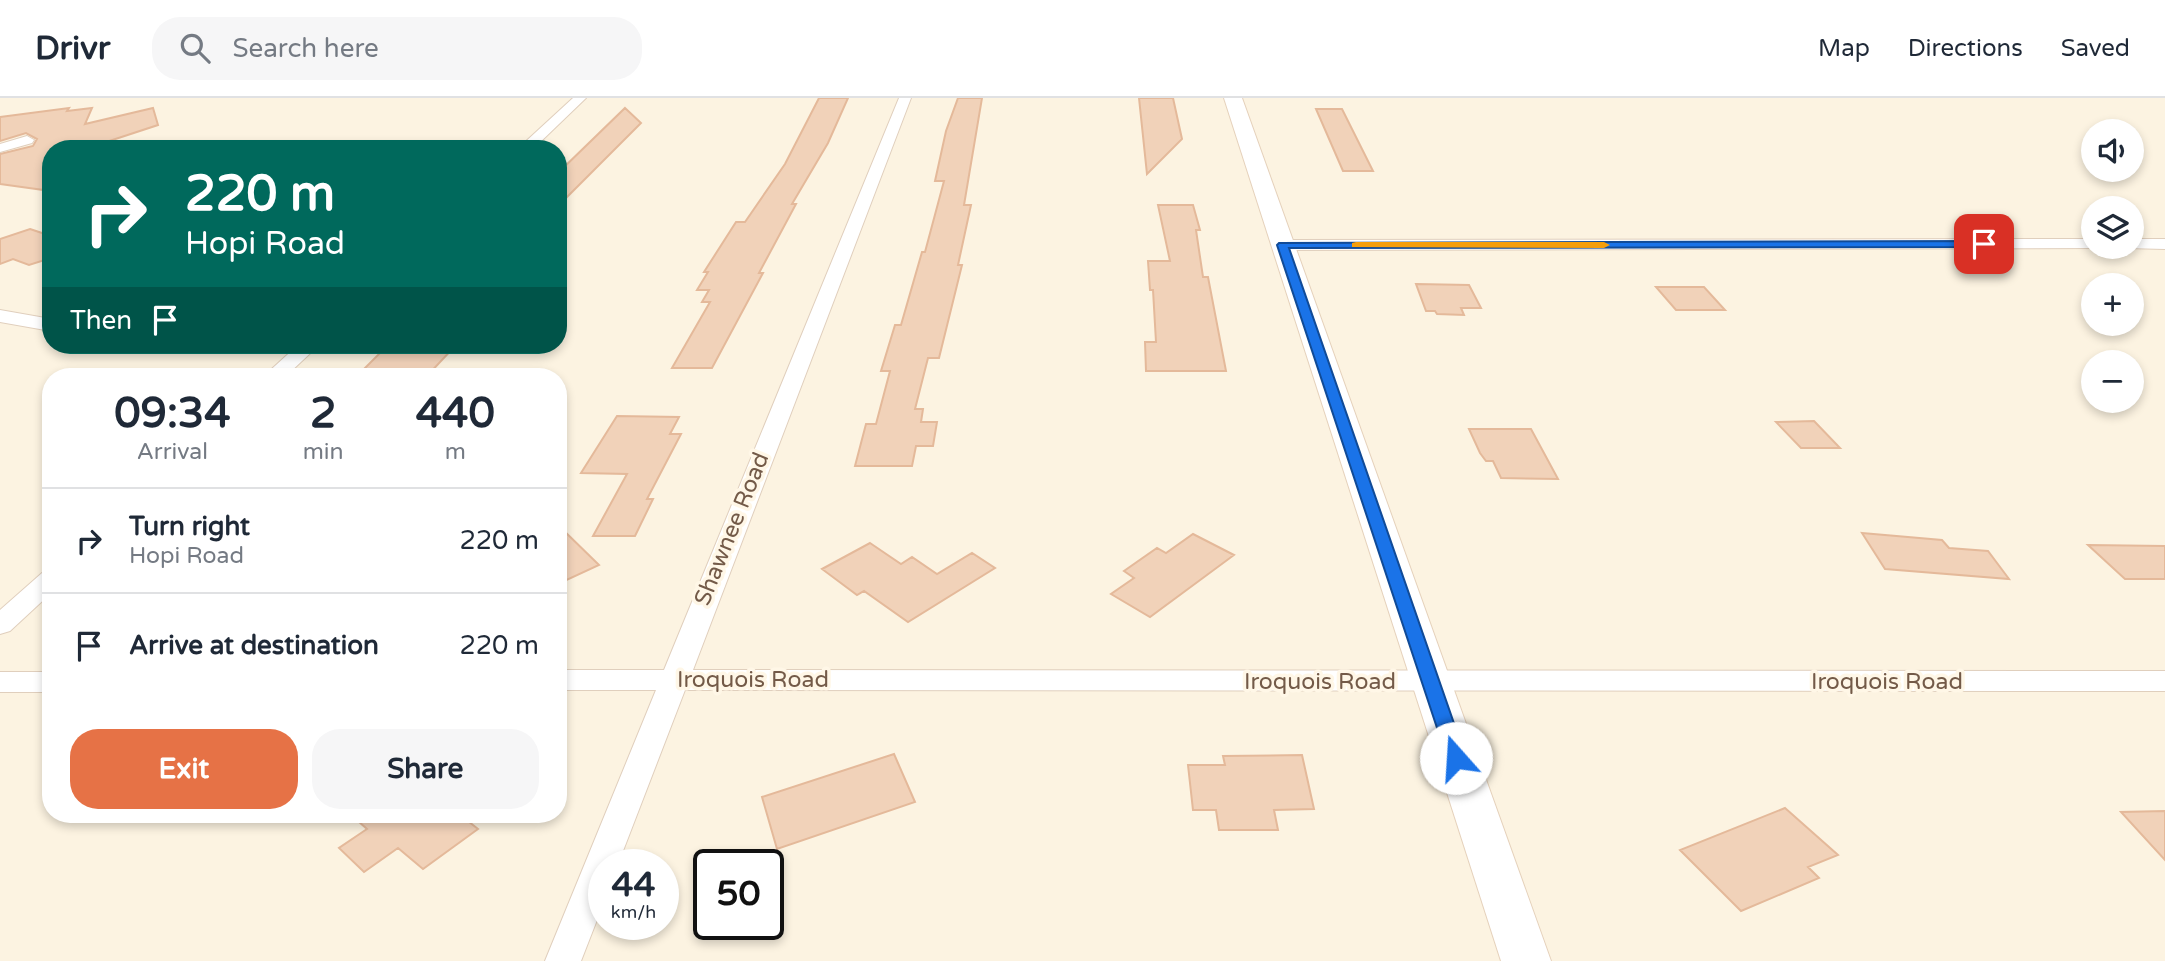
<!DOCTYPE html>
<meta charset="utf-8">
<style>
body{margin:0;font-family:"Varela Round",sans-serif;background:#f6f6f7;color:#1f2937;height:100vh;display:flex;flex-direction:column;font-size:26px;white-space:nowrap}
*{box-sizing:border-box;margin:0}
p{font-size:23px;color:#747a83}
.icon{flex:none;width:38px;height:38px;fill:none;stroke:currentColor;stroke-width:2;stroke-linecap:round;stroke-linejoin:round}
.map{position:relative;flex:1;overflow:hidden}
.panel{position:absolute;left:42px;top:270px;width:525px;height:455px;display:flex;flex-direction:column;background:#fff;border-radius:28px;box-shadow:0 4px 10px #0003}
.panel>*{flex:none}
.hud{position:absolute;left:42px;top:42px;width:525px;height:214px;border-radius:28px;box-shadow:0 4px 10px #0003;background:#00695c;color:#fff;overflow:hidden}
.buttons{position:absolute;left:2081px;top:21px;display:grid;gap:14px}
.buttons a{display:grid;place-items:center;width:63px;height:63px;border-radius:50%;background:#fff;box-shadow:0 4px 10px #0003;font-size:35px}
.speed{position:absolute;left:588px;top:751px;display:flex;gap:14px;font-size:35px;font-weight:700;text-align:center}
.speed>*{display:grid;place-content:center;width:91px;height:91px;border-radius:50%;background:#fff;box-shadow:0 4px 10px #0003;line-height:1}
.speed small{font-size:18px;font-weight:400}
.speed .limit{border:4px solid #111;border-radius:10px;background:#fff;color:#111}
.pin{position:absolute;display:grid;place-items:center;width:60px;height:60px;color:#fff;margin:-30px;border-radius:14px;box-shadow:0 4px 10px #0006}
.me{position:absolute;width:77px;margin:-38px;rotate:341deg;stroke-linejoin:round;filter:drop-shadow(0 0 5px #0008)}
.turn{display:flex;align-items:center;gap:24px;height:147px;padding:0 28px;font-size:32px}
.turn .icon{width:91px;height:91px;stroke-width:2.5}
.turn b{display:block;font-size:49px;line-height:60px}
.then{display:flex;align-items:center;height:66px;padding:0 28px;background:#0003;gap:14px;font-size:26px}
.eta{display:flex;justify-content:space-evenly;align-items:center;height:119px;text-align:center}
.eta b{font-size:42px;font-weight:800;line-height:49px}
.button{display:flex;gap:14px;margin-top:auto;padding:14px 28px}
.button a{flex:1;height:80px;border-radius:28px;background:#e67246;color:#fff;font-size:28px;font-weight:800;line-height:80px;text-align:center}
.button a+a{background:#f6f6f7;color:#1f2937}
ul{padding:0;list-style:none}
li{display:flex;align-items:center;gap:21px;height:105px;padding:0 28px;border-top:2px solid #e0e1e3}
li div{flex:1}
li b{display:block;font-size:26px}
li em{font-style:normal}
header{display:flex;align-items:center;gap:42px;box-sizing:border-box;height:98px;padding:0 35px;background:#fff;border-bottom:2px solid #e0e1e3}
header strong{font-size:33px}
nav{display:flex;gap:38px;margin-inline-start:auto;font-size:24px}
.search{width:490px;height:63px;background:#f6f6f7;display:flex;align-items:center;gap:18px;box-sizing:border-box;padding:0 24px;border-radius:28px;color:#747a83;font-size:26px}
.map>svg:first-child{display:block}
</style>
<header>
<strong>Drivr</strong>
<div class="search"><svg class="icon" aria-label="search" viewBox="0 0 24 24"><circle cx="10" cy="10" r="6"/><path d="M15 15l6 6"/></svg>Search here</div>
<nav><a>Map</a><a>Directions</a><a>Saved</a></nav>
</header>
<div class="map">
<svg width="2165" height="863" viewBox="0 0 2165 863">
<rect width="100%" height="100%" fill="#fcf3e1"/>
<path fill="#f1d2b9" stroke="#e4b99a" stroke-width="2" d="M819,0h29l-20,45 -36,61h4l-37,69h4l-51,95h-40l38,-66h-8l7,-12h-12l11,-18h-4l32,-50h9l40,-58z
M958,0h24l-18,107h7l-13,60h4l-23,93h-11l-13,51h8l-2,13h16l-4,24h-17l-4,20h-57l11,-42h10l14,-53h-9l14,-46h6l21,-73h3l19,-71h-9l11,-50z
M1139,0h34l9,41 -35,35z
M69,10l-2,3 25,-3 -7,16 68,-16 5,17 -73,24h-34v42l-51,-7v-30l33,-8 4,-7 -11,-6 -26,8v-24z
M625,10l16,15 -83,83v-33z
M1316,11h26l31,62h-30z
M1158,107h35l7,25h-4l7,47h5l18,94h-80l-1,-29h11l-3,-52h-3l-2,-29h22z
M30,131l21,7v22l-22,7 -16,-6 -13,5v-25z
M1416,186l53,1 12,23h-20l3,7 -27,-1 -2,-3h-9z
M1656,189h48l21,23h-49z
M388,247h68l-29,31h-53l3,-3h-17z
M617,318l62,1 -9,17h11l-34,65h6l-18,37h-42l34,-62 -46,-1z
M1814,323l26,27h-39l-25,-26z
M1469,331h62l27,50 -57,-1 -8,-17h-7l-6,-8z
M558,427l41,40 -41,19z
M1862,435l80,7 7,8 39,3 21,28 -124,-10z
M1193,436l41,21 -84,62 -39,-23 23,-16 -10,-7 33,-23 9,5z
M870,445l31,21 11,-7 25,17 35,-21 23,15 -87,54 -44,-31 -7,4 -35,-26z
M2088,447l77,1v33h-40z
M894,656l21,48 -138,47 -15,-52z
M1302,657l12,54 -40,1 4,20h-59l-3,-20h-23l-5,-45h37l-2,-9z
M1785,710l53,47 -30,12 11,11 -78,33 -61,-61z
M2165,713v49l-44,-48z
M350,716h109l19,15 -55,40 -25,-21 -34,24 -25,-24 28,-19z"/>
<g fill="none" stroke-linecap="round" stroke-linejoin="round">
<g stroke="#e0cfbd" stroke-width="2">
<path id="minor" d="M573,0h13l-53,51 -217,-2 7,-4 200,1z
M899,0h12l-218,572 1472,1v20l-1480,-1 -67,174h-14v38l-23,59h-36l111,-271h-98v-20h106z
M27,38l7,4 -2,3 -32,9v-8z
M2093,141v8l6,1 -816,2 -8,-5 8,-5z
M2132,141h33v10l-39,-1 6,-1z
M0,212l51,9v12l-51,-9z
M298,247h21l-33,31h-22z
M51,473v22l-41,38 -10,3v-24l42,-37z
M0,574h51v20h-51z"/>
</g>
<g stroke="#e5d1bb" stroke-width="2">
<path id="secondary" d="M1224,0h18l309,863h-50z"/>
</g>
<use href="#minor" fill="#fff" fill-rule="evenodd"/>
<use href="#secondary" fill="#fff" fill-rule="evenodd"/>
</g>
<path fill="#1a73e8" stroke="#114b97" stroke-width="2" d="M1984,143l4,1v5l-699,1 177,510 -3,6 -7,2 -7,-2 -172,-519 2,-2z"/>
<path fill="#f59e0b" d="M1356,144h248l6,3 -6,3 -252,-1v-4z"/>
<g text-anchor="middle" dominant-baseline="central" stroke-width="7" stroke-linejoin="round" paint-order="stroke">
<g font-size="23" fill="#735a48" stroke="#fff7e7">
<text transform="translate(732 431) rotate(-68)">Shawnee Road</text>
<text x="753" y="582">Iroquois Road</text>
<text x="1320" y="584">Iroquois Road</text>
<text x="1887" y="584">Iroquois Road</text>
</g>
</g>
</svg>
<div class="buttons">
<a><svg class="icon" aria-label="sound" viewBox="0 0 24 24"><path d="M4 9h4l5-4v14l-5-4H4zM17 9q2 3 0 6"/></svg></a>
<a><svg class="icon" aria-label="layers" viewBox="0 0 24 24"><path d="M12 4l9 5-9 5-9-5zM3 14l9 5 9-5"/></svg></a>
<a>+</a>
<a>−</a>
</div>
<div class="speed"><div>44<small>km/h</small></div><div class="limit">50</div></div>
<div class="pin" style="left:1984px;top:146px;background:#d93025"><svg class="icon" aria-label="arrive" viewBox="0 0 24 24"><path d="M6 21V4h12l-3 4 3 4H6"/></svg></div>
<svg class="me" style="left:1456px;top:660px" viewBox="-20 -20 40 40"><circle r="19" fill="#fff"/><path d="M0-13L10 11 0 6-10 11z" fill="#1a73e8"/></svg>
<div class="hud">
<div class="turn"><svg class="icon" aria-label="right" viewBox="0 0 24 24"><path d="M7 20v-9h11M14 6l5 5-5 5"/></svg><div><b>220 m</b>Hopi Road</div></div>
<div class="then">Then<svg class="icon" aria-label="arrive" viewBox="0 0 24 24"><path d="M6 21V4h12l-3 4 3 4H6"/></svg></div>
</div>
<section class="panel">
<div class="eta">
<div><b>09:34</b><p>Arrival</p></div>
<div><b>2</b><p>min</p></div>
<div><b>440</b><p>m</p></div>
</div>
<ul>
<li><svg class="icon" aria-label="right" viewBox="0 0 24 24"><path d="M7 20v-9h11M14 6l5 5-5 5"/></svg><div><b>Turn right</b><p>Hopi Road</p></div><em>220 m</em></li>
<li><svg class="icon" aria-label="arrive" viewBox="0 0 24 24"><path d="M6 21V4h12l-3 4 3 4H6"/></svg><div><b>Arrive at destination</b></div><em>220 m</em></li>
</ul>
<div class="button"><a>Exit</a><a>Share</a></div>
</section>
</div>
